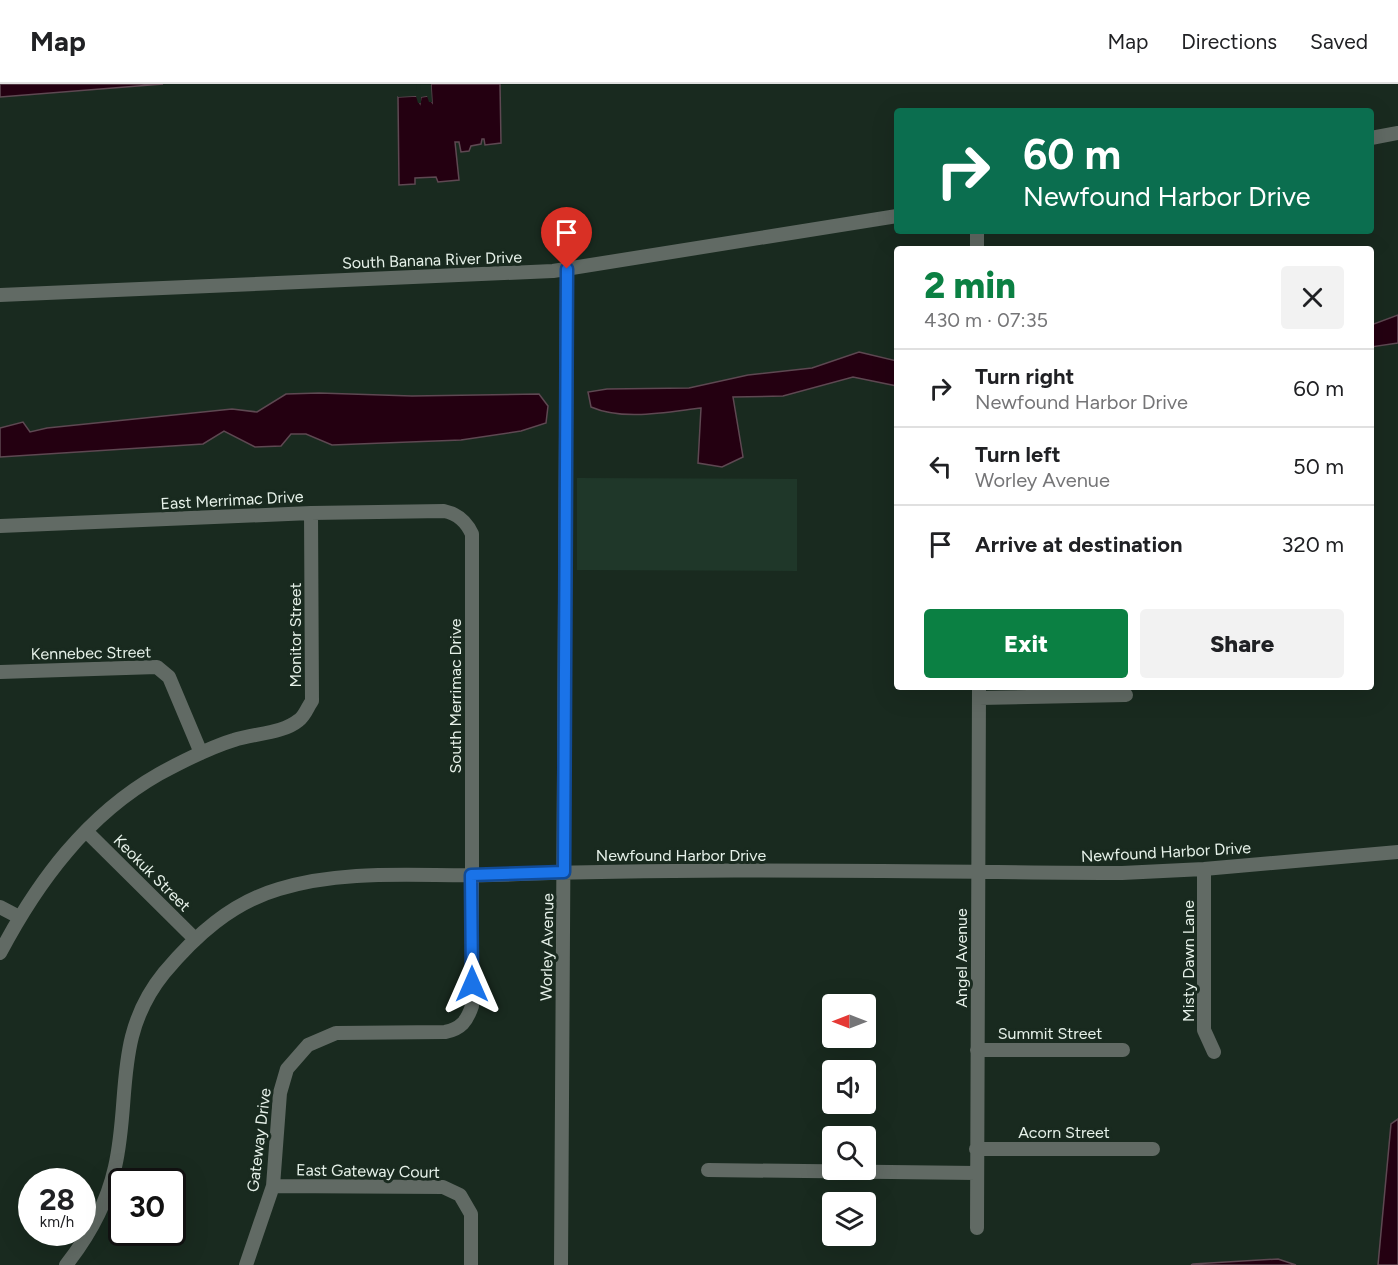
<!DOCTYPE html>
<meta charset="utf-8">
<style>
body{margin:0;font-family:Figtree,sans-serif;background:#f2f2f2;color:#202124;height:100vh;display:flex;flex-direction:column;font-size:22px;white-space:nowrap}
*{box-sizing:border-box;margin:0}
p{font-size:20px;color:#757577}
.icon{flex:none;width:33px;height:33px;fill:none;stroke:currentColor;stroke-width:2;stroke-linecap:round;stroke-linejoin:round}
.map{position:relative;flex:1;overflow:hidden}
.sheet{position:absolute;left:894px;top:162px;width:480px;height:444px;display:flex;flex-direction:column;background:#fff;border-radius:6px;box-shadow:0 6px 24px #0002}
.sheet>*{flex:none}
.guide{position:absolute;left:894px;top:24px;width:480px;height:126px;border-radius:6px;box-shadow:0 6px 24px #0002;background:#0b6e4f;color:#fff;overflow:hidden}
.needle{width:39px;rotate:270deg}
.buttons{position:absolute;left:822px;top:910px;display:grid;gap:12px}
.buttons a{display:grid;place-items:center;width:54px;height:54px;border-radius:6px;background:#fff;box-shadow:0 6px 24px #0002;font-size:30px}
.speed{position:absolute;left:18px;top:1084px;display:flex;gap:12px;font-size:30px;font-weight:700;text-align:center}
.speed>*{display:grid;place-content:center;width:78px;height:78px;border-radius:50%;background:#fff;box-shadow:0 6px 24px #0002;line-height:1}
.speed small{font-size:15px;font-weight:400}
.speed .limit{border:3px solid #111;border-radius:9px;background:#fff;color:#111}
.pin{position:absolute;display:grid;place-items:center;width:51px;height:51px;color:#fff;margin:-62px -26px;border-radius:50% 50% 50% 0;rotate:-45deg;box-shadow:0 0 6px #0007}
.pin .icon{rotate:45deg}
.me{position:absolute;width:66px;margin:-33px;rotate:0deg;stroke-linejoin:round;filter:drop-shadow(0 0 4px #0008)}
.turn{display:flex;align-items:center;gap:21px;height:126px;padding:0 30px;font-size:27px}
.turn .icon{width:78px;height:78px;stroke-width:2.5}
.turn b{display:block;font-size:42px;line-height:51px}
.round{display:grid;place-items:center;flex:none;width:63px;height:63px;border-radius:6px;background:#f2f2f2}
.headline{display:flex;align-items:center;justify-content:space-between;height:102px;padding:0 30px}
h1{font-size:36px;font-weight:800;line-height:45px;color:#0b8043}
.cta{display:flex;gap:12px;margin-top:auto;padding:12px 30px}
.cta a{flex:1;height:69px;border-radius:6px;background:#0b8043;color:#fff;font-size:24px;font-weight:800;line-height:69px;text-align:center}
.cta a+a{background:#f2f2f2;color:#202124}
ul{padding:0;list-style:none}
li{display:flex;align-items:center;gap:18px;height:78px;padding:0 30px;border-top:2px solid #e0e0e0}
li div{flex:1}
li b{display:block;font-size:22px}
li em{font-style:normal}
header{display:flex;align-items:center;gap:36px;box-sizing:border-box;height:84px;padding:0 30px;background:#fff;border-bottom:2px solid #e0e0e0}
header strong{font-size:28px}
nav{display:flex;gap:33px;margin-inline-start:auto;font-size:21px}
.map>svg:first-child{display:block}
</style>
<header>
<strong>Map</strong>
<nav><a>Map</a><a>Directions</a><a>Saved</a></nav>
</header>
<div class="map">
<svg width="1398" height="1181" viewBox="0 0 1398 1181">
<rect width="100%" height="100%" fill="#192a1f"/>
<path fill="#1f3729" d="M577,394l220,1v92l-220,-1z"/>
<path fill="#240011" stroke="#5e4852" stroke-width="1.5" d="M0,0h163l-163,13z
M431,0h69l1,59 -16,2 -1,-6h-2l-1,5 -10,2 -2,5 -8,1 -2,-10h-4l4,38 -21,2 -2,-5 -21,1v6l-16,1 -1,-88 19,-1 3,7 1,-6 7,-1 4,6z
M1398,231v28l-27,4v-22z
M859,268l38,9v25l-44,-9 -70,19 -50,1 10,60 -21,10 -24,-4 3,-55c-34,4 -78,13 -110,-1l-3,-15 19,-3 82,-1 59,-13 64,-7z
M319,309l93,3 127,-2 9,12 -2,17 -25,8 -60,9 -129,5 -26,-11h-15l-10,12 -26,1 -31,-16 -21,13 -203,13v-29l23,-6 7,10 17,-4 185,-19 25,3 29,-18z
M1398,1035v146h-20l13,-141z
M1278,1175l18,6h-105l2,-1z"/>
<path fill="#192a1f" d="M416,0h4l1,6h7v-6h3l1,18h-3l-2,-6 -6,1v6h-3l-2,-7 -18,1v-6l19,-1z"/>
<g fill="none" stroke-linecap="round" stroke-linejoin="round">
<path stroke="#616a64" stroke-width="14" d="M1371,54l27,-5
M977,147v18
M0,211l553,-24 344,-55
M0,442l311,-13 133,-2c14,3 22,10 28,23v472c-5,15 -11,23 -27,26l-109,1 -28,12 -21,24 -7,24 -7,93 -27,79
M0,588l157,-5 12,10 32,76
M979,614l147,-3
M86,747l109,108
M1204,785v161l10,22
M0,823l19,10
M0,869c38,-72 87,-138 159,-179 24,-13 49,-26 75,-34 21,-7 48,-6 65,-20 6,-4 9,-14 13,-19l-1,-188
M977,966h146
M976,1065h177
M708,1086l268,3
M273,1102l170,1 17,8 11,19v51
M977,1144l2,-541
M66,1181c23,-29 41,-62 49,-98 16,-70 -2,-131 49,-194 31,-37 67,-70 115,-84 69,-21 143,-12 214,-14 210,-8 420,-3 629,-2l82,-4 194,-17
M561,1181l6,-996"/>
</g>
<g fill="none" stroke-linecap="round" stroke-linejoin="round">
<g stroke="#114b97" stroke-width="15">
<path id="route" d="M472,900l-1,-109 93,-3 3,-603"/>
</g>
<use href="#route" stroke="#1a73e8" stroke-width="10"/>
</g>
<g text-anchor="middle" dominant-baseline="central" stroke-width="6" stroke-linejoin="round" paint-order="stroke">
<g font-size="16" fill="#e6f1e9" stroke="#192a1f">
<text transform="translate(432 176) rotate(-2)">South Banana River Drive</text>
<text transform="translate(232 416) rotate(-3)">East Merrimac Drive</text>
<text transform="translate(295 551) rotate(-90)">Monitor Street</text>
<text transform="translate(91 569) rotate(-1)">Kennebec Street</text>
<text transform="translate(455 612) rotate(-90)">South Merrimac Drive</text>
<text transform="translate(1166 768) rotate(-3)">Newfound Harbor Drive</text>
<text x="681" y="771">Newfound Harbor Drive</text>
<text transform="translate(152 789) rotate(45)">Keokuk Street</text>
<text transform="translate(547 863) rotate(-89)">Worley Avenue</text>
<text transform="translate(961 874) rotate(-90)">Angel Avenue</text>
<text transform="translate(1188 877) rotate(-90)">Misty Dawn Lane</text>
<text x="1050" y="949">Summit Street</text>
<text x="1064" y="1048">Acorn Street</text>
<text transform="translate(259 1056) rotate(-83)">Gateway Drive</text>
<text transform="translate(368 1087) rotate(1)">East Gateway Court</text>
</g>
</g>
</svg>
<div class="buttons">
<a><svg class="needle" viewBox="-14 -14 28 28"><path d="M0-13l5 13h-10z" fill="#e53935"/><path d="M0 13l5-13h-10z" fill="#757577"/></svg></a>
<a><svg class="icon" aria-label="sound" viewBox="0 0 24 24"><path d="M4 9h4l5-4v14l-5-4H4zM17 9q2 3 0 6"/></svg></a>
<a><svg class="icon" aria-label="search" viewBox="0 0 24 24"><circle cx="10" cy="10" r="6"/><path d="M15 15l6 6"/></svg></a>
<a><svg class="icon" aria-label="layers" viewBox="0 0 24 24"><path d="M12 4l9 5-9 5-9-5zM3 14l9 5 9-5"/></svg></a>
</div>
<div class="speed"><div>28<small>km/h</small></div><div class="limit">30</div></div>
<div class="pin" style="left:567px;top:185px;background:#d93025"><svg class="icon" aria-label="arrive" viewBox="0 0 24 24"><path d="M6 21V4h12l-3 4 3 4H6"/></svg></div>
<svg class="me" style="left:472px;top:900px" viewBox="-20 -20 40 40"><path d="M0-17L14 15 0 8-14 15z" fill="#1a73e8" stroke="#fff" stroke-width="4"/></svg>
<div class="guide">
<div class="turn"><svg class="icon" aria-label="right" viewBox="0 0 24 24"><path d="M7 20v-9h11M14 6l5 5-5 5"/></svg><div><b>60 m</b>Newfound Harbor Drive</div></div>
</div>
<section class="sheet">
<div class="headline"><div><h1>2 min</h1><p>430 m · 07:35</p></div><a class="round"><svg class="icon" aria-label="close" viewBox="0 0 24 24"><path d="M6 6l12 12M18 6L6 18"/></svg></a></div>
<ul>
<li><svg class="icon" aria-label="right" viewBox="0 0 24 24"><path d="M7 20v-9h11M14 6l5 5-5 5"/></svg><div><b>Turn right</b><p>Newfound Harbor Drive</p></div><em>60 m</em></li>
<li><svg class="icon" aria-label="left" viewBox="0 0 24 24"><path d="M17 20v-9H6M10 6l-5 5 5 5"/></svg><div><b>Turn left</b><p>Worley Avenue</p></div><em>50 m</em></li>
<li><svg class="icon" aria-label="arrive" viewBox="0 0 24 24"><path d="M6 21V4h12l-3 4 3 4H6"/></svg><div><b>Arrive at destination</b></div><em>320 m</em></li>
</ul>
<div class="cta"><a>Exit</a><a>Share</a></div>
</section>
</div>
